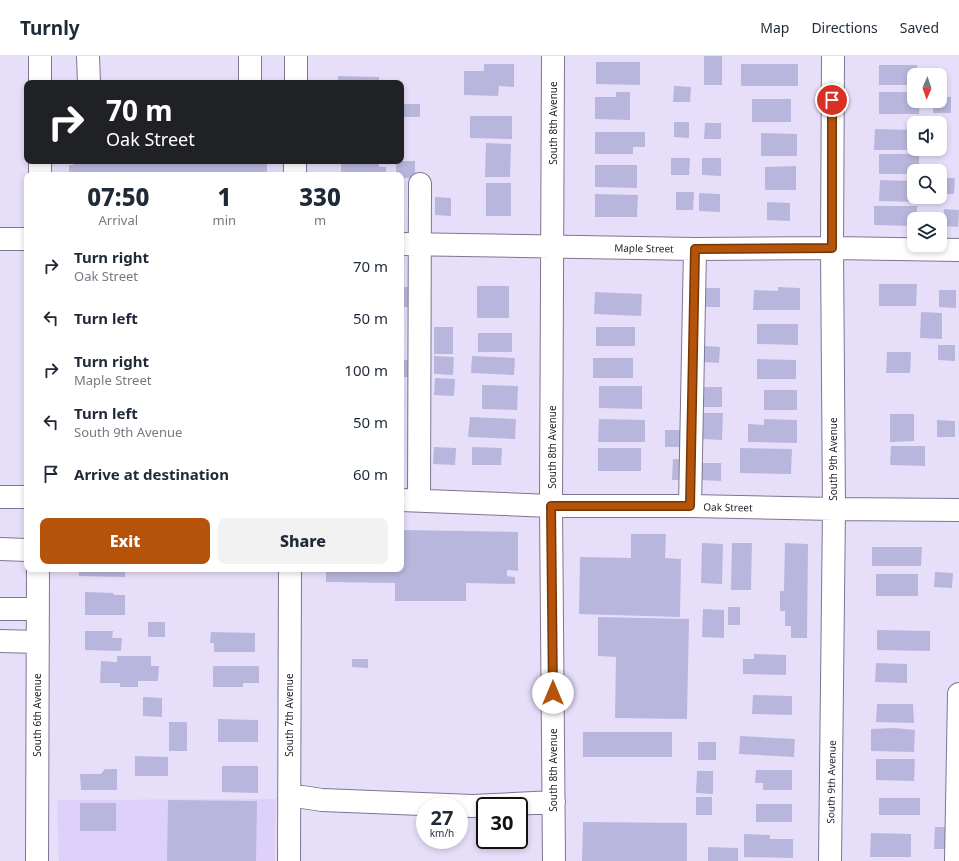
<!DOCTYPE html>
<style>
body{margin:0;font-family:"Noto Sans",sans-serif;background:#f2f2f3;color:#1f2937;height:100vh;display:flex;flex-direction:column;font-size:15px;white-space:nowrap}
*{box-sizing:border-box;margin:0}
p{font-size:13px;color:#747a83}
.icon{flex:none;width:22px;height:22px;fill:none;stroke:currentColor;stroke-width:2;stroke-linecap:round;stroke-linejoin:round}
.map{position:relative;flex:1;overflow:hidden}
.panel{position:absolute;left:24px;top:116px;width:380px;height:400px;display:flex;flex-direction:column;background:#fff;border-radius:8px;box-shadow:0 2px 6px #0003}
.panel>*{flex:none}
.hud{position:absolute;left:24px;top:24px;width:380px;height:84px;border-radius:8px;box-shadow:0 2px 6px #0003;background:#202124;color:#fff;overflow:hidden}
.needle{width:26px;rotate:182deg}
.buttons{position:absolute;left:907px;top:12px;display:grid;gap:8px}
.buttons a{display:grid;place-items:center;width:40px;height:40px;border-radius:8px;background:#fff;box-shadow:0 2px 6px #0003;font-size:20px}
.speed{position:absolute;left:416px;top:741px;display:flex;gap:8px;font-size:20px;font-weight:700;text-align:center}
.speed>*{display:grid;place-content:center;width:52px;height:52px;border-radius:50%;background:#fff;box-shadow:0 2px 6px #0003;line-height:1}
.speed small{font-size:10px;font-weight:400}
.speed .limit{border:2px solid #111;border-radius:6px;background:#fff;color:#111}
.pin{position:absolute;display:grid;place-items:center;width:34px;height:34px;color:#fff;margin:-17px;border:2px solid #fff;border-radius:50%;box-shadow:0 1px 4px #0007}
.me{position:absolute;width:44px;margin:-22px;rotate:0deg;stroke-linejoin:round;filter:drop-shadow(0 0 3px #0008)}
.turn{display:flex;align-items:center;gap:14px;height:84px;padding:0 16px;font-size:18px}
.turn .icon{width:52px;height:52px;stroke-width:2.5}
.turn b{display:block;font-size:28px;line-height:34px}
.eta{display:flex;justify-content:space-evenly;align-items:center;height:68px;text-align:center}
.eta b{font-size:24px;font-weight:800;line-height:28px}
.cta{display:flex;gap:8px;margin-top:auto;padding:8px 16px}
.cta a{flex:1;height:46px;border-radius:8px;background:#b45309;color:#fff;font-size:16px;font-weight:800;line-height:46px;text-align:center}
.cta a+a{background:#f2f2f3;color:#1f2937}
ul{padding:0;list-style:none}
li{display:flex;align-items:center;gap:12px;height:52px;padding:0 16px}
li div{flex:1}
li b{display:block;font-size:15px}
li em{font-style:normal}
header{display:flex;align-items:center;gap:24px;box-sizing:border-box;height:56px;padding:0 20px;background:#fff;border-bottom:1px solid #e0e1e3}
header strong{font-size:19px}
nav{display:flex;gap:22px;margin-inline-start:auto;font-size:14px}
.map>svg:first-child{display:block}
</style>
<header>
<strong>Turnly</strong>
<nav><a>Map</a><a>Directions</a><a>Saved</a></nav>
</header>
<div class="map">
<svg width="959" height="805" viewBox="0 0 959 805">
<rect width="100%" height="100%" fill="#e7dffa"/>
<path fill="#ddd1f9" d="M276,743l-1,62h-216l-2,-61z"/>
<path fill="#b9b6dd" d="M704,0h18v29h-18z
M596,6h44v23l-44,-1z
M484,8h30v23l-15,-1 -1,10 -34,-1v-24h20z
M741,8h57v22h-57z
M879,9h38v10h-3v10h-35z
M338,20l41,1v6h-41z
M674,30l17,1 -1,15h-17z
M616,36h14v28l-35,-1v-22h21z
M879,36h35v9h6l-1,13h-40z
M940,41h11v16h-18v-12h7z
M752,43h39v23h-39z
M401,48h19v13h-19z
M470,60h42v23l-42,-1z
M674,66h15v16l-15,-1z
M705,67h16v16h-17z
M875,73l39,1v20h-40z
M595,76h50v15h-12v7h-38z
M761,77l36,1v22h-36z
M486,87l25,1 -1,33h-25z
M879,98h40v17h-5v3h-35z
M671,102h19l-1,17h-18z
M702,102h19v18l-19,-1z
M73,105h194v14h-198v-10h4z
M341,105h38v6h7v8h-45z
M396,105h19v17h-14v-3h-5z
M595,109h42v23l-42,-1z
M796,110v24h-31v-23z
M940,122h15l-1,16h-14z
M880,124l34,1v16h7v5l-42,-1z
M486,127h25v33h-25z
M676,136h18l-1,18h-17z
M699,137l21,1v18l-21,-1z
M595,138l43,1 -1,22h-42z
M435,141l16,1v18l-16,-1z
M767,146l23,1v18l-23,-1z
M874,150h43v13h-3v7l-40,-1z
M944,153l15,1 -1,17 -15,-1z
M879,228h38l-1,22h-37z
M477,230h32v32h-32z
M401,231h15v20h-15z
M778,231l22,1v22h-47l1,-20 24,1z
M703,232h17v19h-17z
M939,234h17v18l-17,-1z
M595,236l47,2 -1,22 -47,-2z
M921,256l21,1v26l-22,-1z
M757,268h41v21l-41,-1z
M434,271h19v27h-19z
M596,271h39v19h-39z
M478,277h34v19h-34z
M938,289h17v16l-17,-1z
M705,290l15,1 -1,16 -15,-1z
M887,296h24l-1,21h-24z
M434,300l20,1 -1,18 -19,-1z
M472,300l43,2 -1,17 -43,-2z
M593,302h40v20h-40z
M757,303l39,1v19h-39z
M401,304h12v17h-12z
M435,322l20,1 -1,17 -20,-1z
M482,329l36,1 -1,24 -35,-1z
M599,330h43v23l-43,-1z
M704,331h18v20h-18z
M764,334h33v20h-33z
M702,357h21l-1,27 -20,-1z
M890,358h24v27l-24,1z
M470,361l46,2 -1,20 -47,-2z
M599,363l46,1v22h-47z
M764,363l33,1v23l-49,-1v-18l16,1z
M937,364l18,1v16h-18z
M665,374h18v17h-18z
M891,390h34v20l-35,-1z
M434,391l22,1 -1,17 -22,-1z
M472,391l30,1 -1,17h-29z
M598,392h43v23h-43z
M740,392l52,1 -1,25 -51,-1z
M673,403l15,1v20h-16z
M701,407h20v18l-20,-1z
M401,474l117,2v39l-11,-1v6l8,1v7l-49,-1v18h-71v-18l-69,-1v-13h75z
M631,478h35l-1,24 16,1 -1,58 -101,-3 1,-57 51,1z
M702,487l21,1 -1,40 -21,-1z
M732,487h20l-1,47h-20z
M785,487l23,1 -1,94h-16v-12h-6v-15h-5v-20h4z
M872,491h50l-1,19h-49z
M79,513h46v8l-46,-1z
M935,516l18,1 -1,15 -18,-1z
M876,518h42v22h-42z
M85,536l28,1 1,2h11v20h-40z
M728,551h12v18h-12z
M703,553l21,1v28l-22,-1z
M598,561l91,2 -2,100 -72,-1 1,-61 -18,-1z
M148,566h17v15h-17z
M877,574l53,1v20l-53,-1z
M85,575h28l-1,7h10l-1,13 -36,-1z
M211,576l44,1v19h-41v-9h-4z
M754,598l32,1v20l-43,-1v-15h11z
M117,600h34v10h8l-1,15h-20v6h-18v-4h-20l1,-22 16,1z
M352,603h16v9l-16,-1z
M876,607l31,1v19l-32,-1z
M213,610h46v17h-16v4h-30z
M753,639l39,1v19l-40,-1z
M143,641l19,1v19l-19,-1z
M877,648h36l1,19 -38,-1z
M218,663l40,1v22h-40z
M169,666h18v29h-18z
M894,672l21,2 -1,22 -43,-1v-22z
M583,676h89v25h-89z
M740,680l55,3 -1,18 -55,-3z
M698,686h18v18h-18z
M135,700l33,1v19h-33z
M876,703h39l-1,22 -38,-1z
M222,710h36v27l-36,-1z
M105,713h12v21h-36l-1,-16h21z
M756,714h36v20h-29v-7h-8z
M697,715h16v23l-17,-1z
M696,741h16v18h-16z
M879,742h41v17h-41z
M168,744l89,1 -1,60h-89z
M80,747h36v28h-36z
M756,748h36v18h-36z
M583,766l104,1v38h-105z
M935,771h16l-1,22h-16z
M871,777l40,1v23h-41z
M744,778l26,1v4h23v19l-49,-1z
M708,791l30,1v13h-30z"/>
<g fill="none" stroke-linecap="round" stroke-linejoin="round">
<g stroke="#7e7592" stroke-width="24">
<path id="minor" d="M88,0l1,27
M553,0l-2,450 3,355
M40,27v-27
M250,27v-27
M296,27v-27
M40,119v-14
M295,119v-14
M0,183h27
M401,188l294,5 137,-1 127,2
M0,441h27
M401,444l150,6h139l144,3 125,1
M419,444l1,-316
M690,450l5,-257
M0,493l27,1
M0,553h38
M0,585l38,1
M289,739l33,5 150,6 82,-4
M37,805l1,-292
M289,805l1,-292
M830,805l4,-352 -2,-261 1,-192
M956,805l3,-167"/>
</g>
<use href="#minor" stroke="#fff" stroke-width="22"/>
</g>
<g fill="none" stroke-linecap="round" stroke-linejoin="round">
<g stroke="#753606" stroke-width="10">
<path id="route" d="M553,637l-2,-187h139l5,-257 137,-1v-148"/>
</g>
<use href="#route" stroke="#b45309" stroke-width="7"/>
</g>
<g text-anchor="middle" dominant-baseline="central" stroke-width="3.5" stroke-linejoin="round" paint-order="stroke">
<g font-size="10" fill="#1e1a26" stroke="#fff">
<text transform="translate(553 67) rotate(-90)">South 8th Avenue</text>
<text transform="translate(644 192) rotate(1)">Maple Street</text>
<text transform="translate(552 391) rotate(-90)">South 8th Avenue</text>
<text transform="translate(833 403) rotate(-90)">South 9th Avenue</text>
<text transform="translate(728 451) rotate(1)">Oak Street</text>
<text transform="translate(37 659) rotate(-90)">South 6th Avenue</text>
<text transform="translate(289 659) rotate(-90)">South 7th Avenue</text>
<text transform="translate(553 714) rotate(-90)">South 8th Avenue</text>
<text transform="translate(831 726) rotate(-89)">South 9th Avenue</text>
</g>
</g>
</svg>
<div class="buttons">
<a><svg class="needle" viewBox="-14 -14 28 28"><path d="M0-13l5 13h-10z" fill="#e53935"/><path d="M0 13l5-13h-10z" fill="#747a83"/></svg></a>
<a><svg class="icon" aria-label="sound" viewBox="0 0 24 24"><path d="M4 9h4l5-4v14l-5-4H4zM17 9q2 3 0 6"/></svg></a>
<a><svg class="icon" aria-label="search" viewBox="0 0 24 24"><circle cx="10" cy="10" r="6"/><path d="M15 15l6 6"/></svg></a>
<a><svg class="icon" aria-label="layers" viewBox="0 0 24 24"><path d="M12 4l9 5-9 5-9-5zM3 14l9 5 9-5"/></svg></a>
</div>
<div class="speed"><div>27<small>km/h</small></div><div class="limit">30</div></div>
<div class="pin" style="left:832px;top:44px;background:#d93025"><svg class="icon" aria-label="arrive" viewBox="0 0 24 24"><path d="M6 21V4h12l-3 4 3 4H6"/></svg></div>
<svg class="me" style="left:553px;top:637px" viewBox="-20 -20 40 40"><circle r="19" fill="#fff"/><path d="M0-13L10 11 0 6-10 11z" fill="#b45309"/></svg>
<div class="hud">
<div class="turn"><svg class="icon" aria-label="right" viewBox="0 0 24 24"><path d="M7 20v-9h11M14 6l5 5-5 5"/></svg><div><b>70 m</b>Oak Street</div></div>
</div>
<section class="panel">
<div class="eta">
<div><b>07:50</b><p>Arrival</p></div>
<div><b>1</b><p>min</p></div>
<div><b>330</b><p>m</p></div>
</div>
<ul>
<li><svg class="icon" aria-label="right" viewBox="0 0 24 24"><path d="M7 20v-9h11M14 6l5 5-5 5"/></svg><div><b>Turn right</b><p>Oak Street</p></div><em>70 m</em></li>
<li><svg class="icon" aria-label="left" viewBox="0 0 24 24"><path d="M17 20v-9H6M10 6l-5 5 5 5"/></svg><div><b>Turn left</b></div><em>50 m</em></li>
<li><svg class="icon" aria-label="right" viewBox="0 0 24 24"><path d="M7 20v-9h11M14 6l5 5-5 5"/></svg><div><b>Turn right</b><p>Maple Street</p></div><em>100 m</em></li>
<li><svg class="icon" aria-label="left" viewBox="0 0 24 24"><path d="M17 20v-9H6M10 6l-5 5 5 5"/></svg><div><b>Turn left</b><p>South 9th Avenue</p></div><em>50 m</em></li>
<li><svg class="icon" aria-label="arrive" viewBox="0 0 24 24"><path d="M6 21V4h12l-3 4 3 4H6"/></svg><div><b>Arrive at destination</b></div><em>60 m</em></li>
</ul>
<div class="cta"><a>Exit</a><a>Share</a></div>
</section>
</div>
